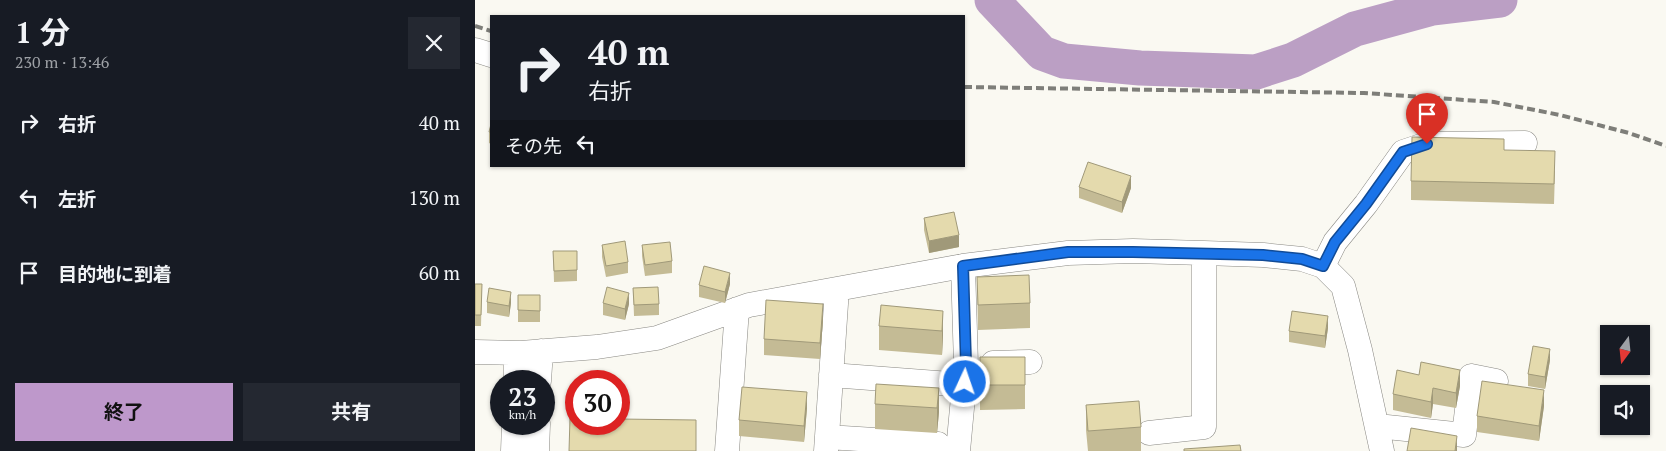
<!DOCTYPE html>
<html lang="ja">
<meta charset="utf-8">
<style>
body{margin:0;font-family:"PT Serif","Noto Sans JP",serif;background:#242831;color:#f1f3f6;height:100vh;display:flex;flex-direction:column;font-size:19px;white-space:nowrap}
*{box-sizing:border-box;margin:0}
p{font-size:16px;color:#9ea1a6}
.icon{flex:none;width:28px;height:28px;fill:none;stroke:currentColor;stroke-width:2;stroke-linecap:round;stroke-linejoin:round}
.map{position:relative;flex:1;overflow:hidden}
.side{display:flex;flex-direction:column;background:#171b24;width:475px}
.side>*{flex:none}
.top-card{position:absolute;left:15px;top:15px;width:475px;height:152px;border-radius:0px;box-shadow:0 1px 4px #0004;background:#171b24;color:#f1f3f6;overflow:hidden}
.needle{width:32px;rotate:195deg}
.fabs{position:absolute;left:1125px;top:325px;display:grid;gap:10px}
.fabs a{display:grid;place-items:center;width:50px;height:50px;border-radius:0px;background:#171b24;box-shadow:0 1px 4px #0004;font-size:25px}
.speed{position:absolute;left:15px;top:370px;display:flex;gap:10px;font-size:25px;font-weight:700;text-align:center}
.speed>*{display:grid;place-content:center;width:65px;height:65px;border-radius:50%;background:#171b24;box-shadow:0 1px 4px #0004;line-height:1}
.speed small{font-size:12px;font-weight:400}
.speed .limit{border:8px solid #d22;background:#fff;color:#111}
.pin{position:absolute;display:grid;place-items:center;width:42px;height:42px;color:#fff;margin:-51px -21px;border-radius:50% 50% 50% 0;rotate:-45deg;box-shadow:0 0 5px #0007}
.pin .icon{rotate:45deg}
.me{position:absolute;width:55px;margin:-28px;rotate:3deg;stroke-linejoin:round;filter:drop-shadow(0 0 4px #0008)}
.turn{display:flex;align-items:center;gap:18px;height:105px;padding:0 15px;font-size:22px}
.turn .icon{width:65px;height:65px;stroke-width:2.5}
.turn b{display:block;font-size:35px;line-height:42px}
.then{display:flex;align-items:center;height:48px;padding:0 15px;background:#0003;gap:10px;font-size:19px}
.round{display:grid;place-items:center;flex:none;width:52px;height:52px;border-radius:0px;background:#242831}
.headline{display:flex;align-items:center;justify-content:space-between;height:85px;padding:0 15px}
h1{font-size:30px;font-weight:700;line-height:38px}
.cta{display:flex;gap:10px;margin-top:auto;padding:10px 15px}
.cta a{flex:1;height:58px;border-radius:0px;background:#be98cb;color:#111;font-size:20px;font-weight:700;line-height:58px;text-align:center}
.cta a+a{background:#242831;color:#f1f3f6}
ul{padding:0;list-style:none}
li{display:flex;align-items:center;gap:15px;height:75px;padding:0 15px}
li div{flex:1}
li b{display:block;font-size:19px}
li em{font-style:normal}
main{display:flex;flex:1;min-height:0}
.map>svg:first-child{display:block}
</style>
<main>
<section class="side">
<div class="headline"><div><h1>1 分</h1><p>230 m · 13:46</p></div><a class="round"><svg class="icon" aria-label="close" viewBox="0 0 24 24"><path d="M6 6l12 12M18 6L6 18"/></svg></a></div>
<ul>
<li><svg class="icon" aria-label="right" viewBox="0 0 24 24"><path d="M7 20v-9h11M14 6l5 5-5 5"/></svg><div><b>右折</b></div><em>40 m</em></li>
<li><svg class="icon" aria-label="left" viewBox="0 0 24 24"><path d="M17 20v-9H6M10 6l-5 5 5 5"/></svg><div><b>左折</b></div><em>130 m</em></li>
<li><svg class="icon" aria-label="arrive" viewBox="0 0 24 24"><path d="M6 21V4h12l-3 4 3 4H6"/></svg><div><b>目的地に到着</b></div><em>60 m</em></li>
</ul>
<div class="cta"><a>終了</a><a>共有</a></div>
</section>
<div class="map">
<svg width="1191" height="451" viewBox="0 0 1191 451">
<rect width="100%" height="100%" fill="#faf9f2"/>
<g fill="none" stroke-linecap="round" stroke-linejoin="round">
<path stroke="#bb9fc4" stroke-width="35" d="M517,0l50,53 22,8 76,7 116,4 37,-12 62,-31 77,-21 68,-8"/>
<g stroke="#898883" stroke-width="25">
<path id="minor" d="M0,50l16,5
M848,266l12,-24 31,-38 37,-52 24,-8 98,-1
M0,352l46,1 76,-6 60,-9 92,-33 214,-39 105,-13 65,-2 71,2 59,2 39,4 21,7 20,20 17,64 22,101
M41,353v28
M518,363l37,-1
M356,375l119,9
M64,381l2,-30
M902,426l87,9 7,-59 25,5
M674,433l55,-6v-174
M352,437l111,7
M38,451l1,-27
M62,451l1,-27
M252,451l10,-142
M351,451l11,-162
M483,451l8,-86 -3,-99"/>
</g>
<use href="#minor" stroke="#fff" stroke-width="24"/>
<path stroke="#7e7e79" stroke-width="4" stroke-dasharray="8 4" stroke-linecap="butt" d="M0,26l16,5
M489,87l400,6 130,9 66,13 69,18 37,13"/>
</g>
<path fill="#c4bb95" d="M16,124v20l-2,-1v-11z
M1029,150l51,21 -1,33 -143,-4v-19z
M604,187l52,1 -9,25 -43,-15z
M449,218l35,29 -30,6 -5,-23z
M127,245l26,17v11l-22,4 -4,-20z
M167,245l30,16v12l-27,3 -3,-20z
M78,251h24v30l-23,1z
M502,277l53,26v25l-52,2z
M0,284h7l-1,42h-6z
M255,284l-5,19 -26,-6v-12z
M158,288l26,16v11l-25,1z
M43,295h22v27h-22z
M12,302l24,1 -2,14 -22,-4z
M128,303l26,1 -4,16 -22,-5z
M468,311v24l-1,20 -63,-5v-24z
M348,320l-3,39 -56,-4v-16z
M853,328l-3,20 -36,-6v-11z
M505,357h45v52l-45,1z
M1075,360l-5,29 -17,-3v-12z
M944,375l41,11 -4,22 -23,-4 -2,14 -38,-8v-16z
M464,388v24l-2,21 -62,-4v-25z
M611,405l55,22v24h-53l-2,-21z
M1069,406l-5,35 -62,-9v-16z
M332,408l-3,34 -65,-6v-16z"/>
<path fill="#a09979" d="M656,176v12l-9,25v-11z
M484,235v12l-30,6v-12z
M255,273v11l-5,19v-11z
M36,292v11l-2,14v-11z
M154,293v11l-4,16v-11z
M348,304v16l-3,39v-16z
M468,311v24l-1,20v-24z
M853,316v12l-3,20v-12z
M1075,349v11l-5,29v-12z
M985,370v16l-4,22v-15z
M464,388v24l-2,21v-25z
M958,388v16l-2,14v-16z
M1069,390v16l-5,35v-15z
M332,392v16l-3,34v-16z
M982,436v15h-2z"/>
<path fill="#e4daad" stroke="#a09979" d="M16,124v8h-2z
M937,137l92,2v11l51,1 -1,33 -143,-3z
M613,162l43,14 -9,26 -43,-15z
M479,212l5,23 -30,6 -5,-23z
M150,241l3,21 -22,4 -4,-21z
M195,242l2,19 -27,4 -3,-20z
M78,251h24v19l-23,1z
M229,266l26,7 -5,19 -26,-7z
M554,275l1,28 -52,2 -1,-28z
M0,284h7l-1,31h-6z
M132,287l22,6 -4,16 -22,-6z
M183,287l1,17 -25,1 -1,-17z
M14,288l22,4 -2,14 -22,-4z
M43,295h22v16l-22,-1z
M291,300l57,4 -3,39 -56,-4z
M406,305l62,6 -1,20 -63,-5z
M817,311l36,5 -3,20 -36,-5z
M1058,346l17,3 -5,28 -17,-3z
M505,357h45v28h-45z
M946,362l39,8 -4,23 -23,-5 -2,14 -38,-8 4,-24 22,5z
M1007,381l62,9 -5,36 -62,-10z
M401,384l63,4 -2,20 -62,-4z
M267,387l65,5 -3,34 -65,-6z
M664,401l2,26 -53,4 -2,-26z
M95,418h6v6h43v-5l77,1v31h-127z
M936,428l46,8 -2,15h-48z
M765,445l1,6h-57v-2z"/>
<g fill="none" stroke-linecap="round" stroke-linejoin="round">
<g stroke="#114b97" stroke-width="12">
<path id="route" d="M490,382l1,-18 -3,-98 105,-14h65l130,3 39,4 21,7 12,-24 31,-38 37,-52 24,-8"/>
</g>
<use href="#route" stroke="#1a73e8" stroke-width="9"/>
</g>
</svg>
<div class="fabs">
<a><svg class="needle" viewBox="-14 -14 28 28"><path d="M0-13l5 13h-10z" fill="#e53935"/><path d="M0 13l5-13h-10z" fill="#9ea1a6"/></svg></a>
<a><svg class="icon" aria-label="sound" viewBox="0 0 24 24"><path d="M4 9h4l5-4v14l-5-4H4zM17 9q2 3 0 6"/></svg></a>
</div>
<div class="speed"><div>23<small>km/h</small></div><div class="limit">30</div></div>
<div class="pin" style="left:952px;top:144px;background:#d93025"><svg class="icon" aria-label="arrive" viewBox="0 0 24 24"><path d="M6 21V4h12l-3 4 3 4H6"/></svg></div>
<svg class="me" style="left:490px;top:382px" viewBox="-20 -20 40 40"><circle r="17" fill="#1a73e8" stroke="#fff" stroke-width="3"/><path d="M0-11L8 9 0 5-8 9z" fill="#fff"/></svg>
<div class="top-card">
<div class="turn"><svg class="icon" aria-label="right" viewBox="0 0 24 24"><path d="M7 20v-9h11M14 6l5 5-5 5"/></svg><div><b>40 m</b>右折</div></div>
<div class="then">その先<svg class="icon" aria-label="left" viewBox="0 0 24 24"><path d="M17 20v-9H6M10 6l-5 5 5 5"/></svg></div>
</div>
</div>
</main>
